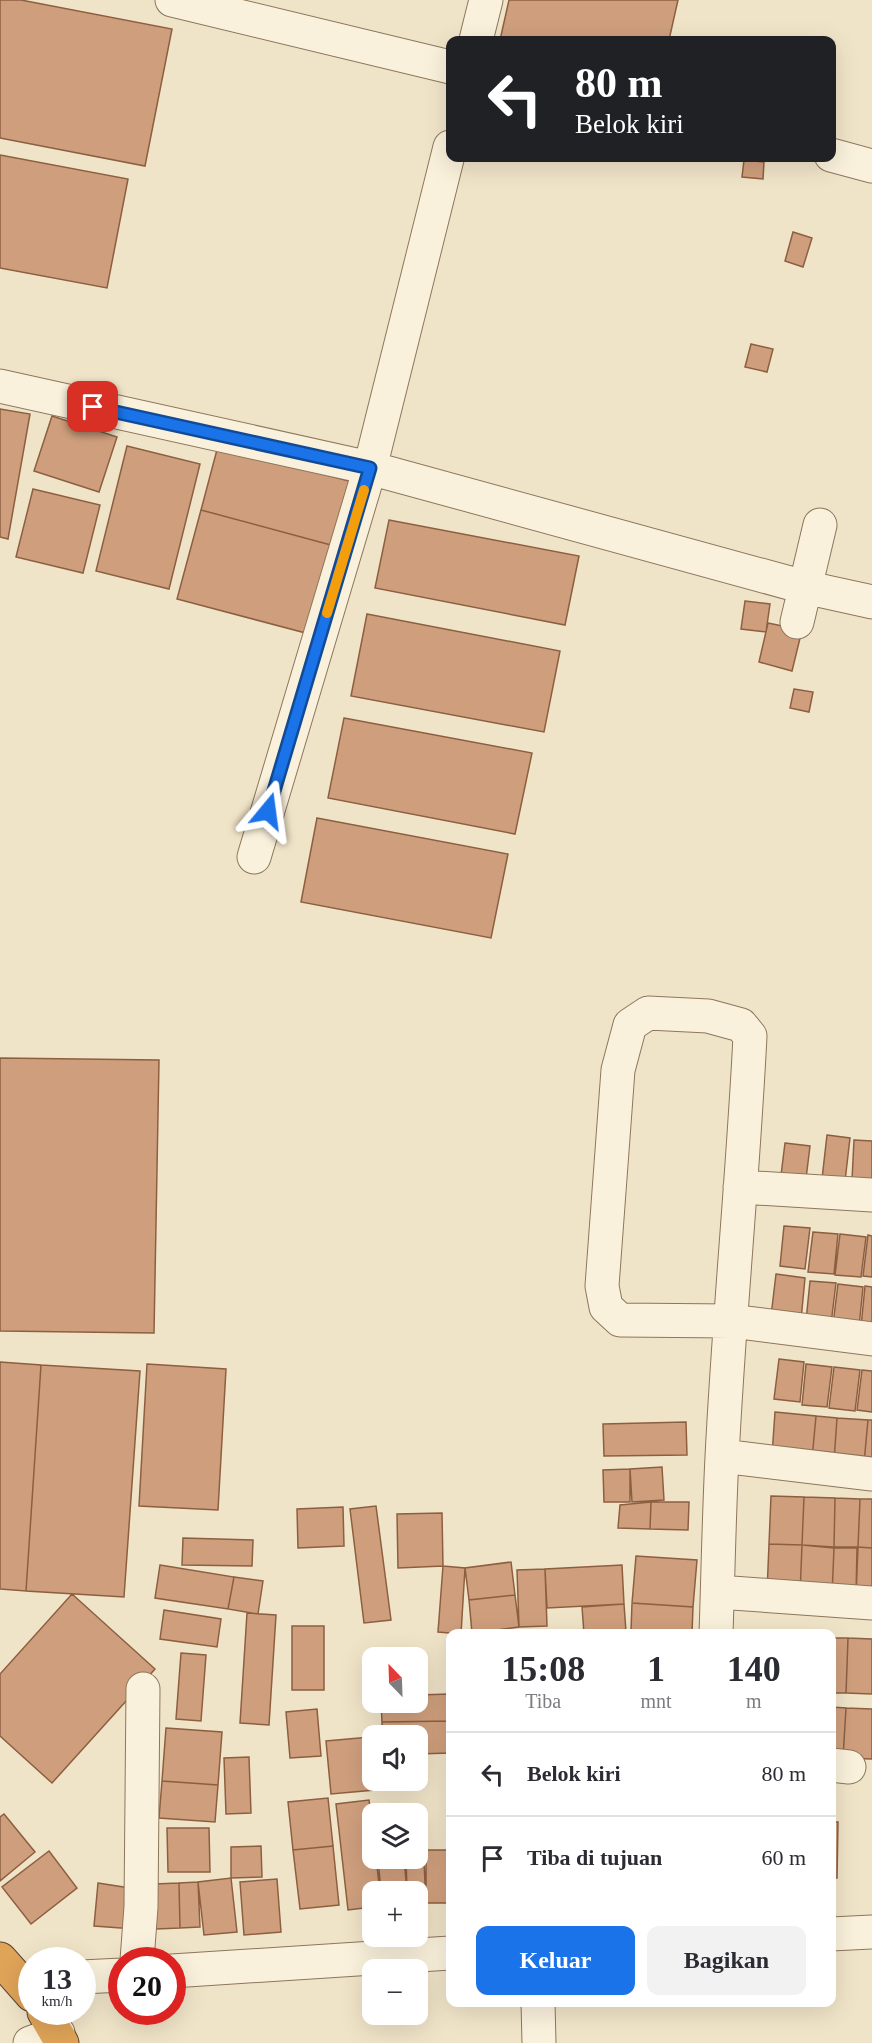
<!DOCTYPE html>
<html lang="id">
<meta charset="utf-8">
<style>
body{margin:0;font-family:"Times New Roman",serif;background:#f2f2f3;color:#2b2b33;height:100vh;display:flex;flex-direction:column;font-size:22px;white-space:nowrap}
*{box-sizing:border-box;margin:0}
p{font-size:20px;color:#7c7c81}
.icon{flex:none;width:33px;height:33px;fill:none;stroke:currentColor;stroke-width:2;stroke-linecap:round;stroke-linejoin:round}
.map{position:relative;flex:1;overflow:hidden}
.side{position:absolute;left:446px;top:1629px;width:390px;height:378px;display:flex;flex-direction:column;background:#fff;border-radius:12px;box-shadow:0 6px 24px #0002}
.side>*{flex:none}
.banner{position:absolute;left:446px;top:36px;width:390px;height:126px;border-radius:12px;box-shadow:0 6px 24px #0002;background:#202124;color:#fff;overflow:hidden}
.needle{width:39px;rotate:337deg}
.fabs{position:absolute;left:362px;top:1647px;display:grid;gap:12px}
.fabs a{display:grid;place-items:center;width:66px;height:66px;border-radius:12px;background:#fff;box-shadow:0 6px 24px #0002;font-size:30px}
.speed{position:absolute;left:18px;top:1947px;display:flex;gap:12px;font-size:30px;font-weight:700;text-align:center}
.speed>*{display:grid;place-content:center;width:78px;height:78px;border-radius:50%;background:#fff;box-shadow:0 6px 24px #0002;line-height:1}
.speed small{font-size:15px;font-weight:400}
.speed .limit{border:9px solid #d22;background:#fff;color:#111}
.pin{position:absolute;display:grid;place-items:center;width:51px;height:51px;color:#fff;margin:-26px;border-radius:12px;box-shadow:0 3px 9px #0006}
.me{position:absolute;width:66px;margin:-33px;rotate:16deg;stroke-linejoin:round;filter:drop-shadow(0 0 4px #0008)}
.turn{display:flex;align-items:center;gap:21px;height:126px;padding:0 30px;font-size:27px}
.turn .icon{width:78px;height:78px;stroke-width:2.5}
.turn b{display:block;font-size:42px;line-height:51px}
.eta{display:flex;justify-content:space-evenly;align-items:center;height:102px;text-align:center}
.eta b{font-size:36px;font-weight:800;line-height:42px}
.cta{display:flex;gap:12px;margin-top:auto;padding:12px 30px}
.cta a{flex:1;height:69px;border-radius:12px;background:#1a73e8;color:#fff;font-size:24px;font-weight:800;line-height:69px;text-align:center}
.cta a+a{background:#f2f2f3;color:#2b2b33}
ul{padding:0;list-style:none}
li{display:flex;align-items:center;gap:18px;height:84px;padding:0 30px;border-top:2px solid #e1e1e2}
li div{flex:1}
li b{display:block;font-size:22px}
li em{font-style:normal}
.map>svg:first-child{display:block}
</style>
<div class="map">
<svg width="872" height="2043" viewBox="0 0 872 2043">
<rect width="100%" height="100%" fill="#f0e4c8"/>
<path fill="#cf9f7d" stroke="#8d5f41" stroke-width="1.5" d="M0,0h21l151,29 -27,137 -145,-28z
M509,0h169l-9,40h-169z
M0,155l128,24 -21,109 -107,-20z
M744,160l20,2 -1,17 -21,-2z
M793,232l19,6 -9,29 -18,-6z
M751,344l22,5 -6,23 -22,-5z
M0,409l30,5 -22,125 -8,-2z
M52,416l65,21 -18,55 -65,-21z
M127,446l73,18 -31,125 -73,-18z
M218,446l142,38 -18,64 -141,-38z
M33,489l67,16 -17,68 -67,-16z
M201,510l141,38 -25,88 -140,-37z
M389,520l190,36 -14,69 -190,-37z
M745,601l25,3 -4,28 -25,-3z
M367,614l193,37 -16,81 -193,-36z
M768,623l34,7 -10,41 -33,-9z
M794,689l19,3 -4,20 -19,-4z
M344,718l188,35 -17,81 -187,-36z
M317,818l191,36 -17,84 -190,-36z
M0,1058l159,2 -5,273 -154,-2z
M827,1135l23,3 -5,43 -23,-2z
M854,1140l18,1v40l-20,-1z
M785,1143l25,3 -5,41 -25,-4z
M784,1226l26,2 -5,41 -25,-3z
M813,1232l25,2 -4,40 -26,-2z
M840,1234l26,3 -5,40 -26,-2z
M868,1235l4,1v41l-9,-1z
M776,1274l29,4 -4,42 -30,-4z
M810,1281l26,2 -5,41 -25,-3z
M838,1284l25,3 -4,40 -26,-3z
M865,1286l7,1v41l-11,-1z
M779,1359l25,3 -4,40 -26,-3z
M0,1362l41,3 -15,226 -26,-2z
M147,1364l79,5 -8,141 -79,-4z
M806,1364l26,3 -5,40 -25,-2z
M41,1365l99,6 -16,226 -98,-6z
M834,1367l26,3 -5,41 -26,-3z
M862,1370l10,1v41l-15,-2z
M775,1412l41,4 -4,43 -40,-4z
M816,1416l21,2 -3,43 -22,-2z
M837,1418l31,2 -4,43 -30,-2z
M868,1420h4v44l-8,-1z
M686,1422l1,33 -83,1 -1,-32z
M662,1467l2,33 -32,2 -2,-33z
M630,1469v33h-26l-1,-32z
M771,1496l33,1 -2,48 -33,-1z
M804,1497l31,1 -1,49 -32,-2z
M835,1498l25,1 -2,48h-24z
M860,1499h12v49l-14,-1z
M651,1502l-1,27 -32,-1 2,-23z
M651,1502h38l-1,28 -38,-1z
M376,1506l15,114 -27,3 -14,-114z
M343,1507l1,39 -46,2 -1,-39z
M442,1513l1,53 -45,2 -1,-54z
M183,1538l70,2 -1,26 -70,-1z
M769,1544l33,1 -2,49 -33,-2z
M802,1545l32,3 -2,47 -32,-1z
M858,1547l14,1v48h-16z
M834,1548h23l-1,48 -24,-1z
M636,1556l61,4 -4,47 -61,-4z
M511,1562l4,33 -46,5 -4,-32z
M160,1565l74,12 -6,32 -73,-11z
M622,1565l2,39 -77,4 -2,-39z
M443,1566l22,2 -4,66 -23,-2z
M545,1569l2,57 -28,1 -2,-57z
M234,1577l29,4 -5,33 -30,-5z
M72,1594l83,75 -103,114 -52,-47v-62z
M515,1595l4,32 -47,6 -3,-33z
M632,1603l61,4 -1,26 -61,-2z
M624,1604l2,28 -42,2 -2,-27z
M164,1610l57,9 -4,28 -57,-8z
M247,1613l29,2 -7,110 -29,-2z
M292,1626h32v64h-32z
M831,1638h17l-2,55h-15z
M848,1638l24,1v55l-26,-1z
M181,1653l25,2 -5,66 -25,-2z
M450,1694v27l-68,1 -1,-20h36v-7z
M831,1707l15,1 -3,50 -12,-1z
M846,1708l26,1v50l-29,-1z
M317,1709l4,47 -31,2 -4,-46z
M450,1721v32l-33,1v-18h-35v-14z
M166,1728l56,4 -4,53 -56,-4z
M370,1737l2,43h2l1,10 -44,4 -5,-53z
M249,1757l2,56 -25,1 -2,-56z
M162,1781l56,4 -3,37 -56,-4z
M328,1798l5,48 -40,4 -5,-48z
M369,1800l3,22v36h4l4,34h-8v15l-24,3 -12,-106z
M4,1814l31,38 -35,29v-64z
M831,1822h7l-1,56h-6z
M167,1828h42l1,44h-42z
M423,1842l3,61h-9v-11h-10l-1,-34h11v-15z
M261,1846l1,31 -31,1v-31z
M333,1846l6,59 -39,4 -7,-59z
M426,1850h24v53h-24z
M49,1851l28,37 -46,36 -29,-37z
M378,1858h26l3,34h-26z
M231,1878l6,54 -33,3 -6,-53z
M277,1879l4,53 -37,3 -4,-53z
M198,1882l2,45 -20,1 -1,-45z
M98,1883l38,6 -2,40 -40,-3z
M179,1883l1,45 -24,1 -2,-45z"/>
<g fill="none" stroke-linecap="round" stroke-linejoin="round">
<g stroke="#8d765c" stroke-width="35">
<path id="minor" d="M172,0l278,67
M476,40l10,-40
M831,155l41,11
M0,386l370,82 80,-321
M797,622l23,-97
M254,857l116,-389 434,119 68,15
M740,1187l132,8
M722,1456l150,18
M718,1592l154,11
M716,1634c2,-59 3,-118 6,-177 7,-141 21,-281 28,-421l-9,-11 -33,-9 -60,-3 -18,12 -12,45 -16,216 4,21 14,13 111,1 141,18
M831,1765l18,2
M831,1934l41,-2
M137,1960l4,-53 2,-218
M172,1971l278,-18
M82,1977l40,-2
M538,2002l1,41
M30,2043l28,-10"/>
</g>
<g stroke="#5b4430" stroke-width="35">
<path id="highway" d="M0,1959l32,36
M44,2012l18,31"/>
</g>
<use href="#minor" stroke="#faf1dc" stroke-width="33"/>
<use href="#highway" stroke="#e0a458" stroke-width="33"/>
</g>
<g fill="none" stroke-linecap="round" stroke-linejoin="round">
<g stroke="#114b97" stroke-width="15">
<path id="route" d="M93,407l277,61 -102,343"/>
</g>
<use href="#route" stroke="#1a73e8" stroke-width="10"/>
<path stroke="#f59e0b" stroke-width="10" d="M327,613l37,-123"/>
</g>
</svg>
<div class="fabs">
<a><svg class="needle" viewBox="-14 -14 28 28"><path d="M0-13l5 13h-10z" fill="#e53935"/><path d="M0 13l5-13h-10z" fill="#7c7c81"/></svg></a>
<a><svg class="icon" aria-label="sound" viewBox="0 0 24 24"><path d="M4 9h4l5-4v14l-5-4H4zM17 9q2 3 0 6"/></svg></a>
<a><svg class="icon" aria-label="layers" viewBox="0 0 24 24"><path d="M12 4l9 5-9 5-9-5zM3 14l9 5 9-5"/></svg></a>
<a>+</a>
<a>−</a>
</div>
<div class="speed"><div>13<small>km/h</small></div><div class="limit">20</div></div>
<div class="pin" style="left:93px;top:407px;background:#d93025"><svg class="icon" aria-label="arrive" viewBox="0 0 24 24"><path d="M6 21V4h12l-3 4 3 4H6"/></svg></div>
<svg class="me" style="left:268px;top:811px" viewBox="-20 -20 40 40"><path d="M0-17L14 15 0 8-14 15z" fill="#1a73e8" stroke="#fff" stroke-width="4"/></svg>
<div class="banner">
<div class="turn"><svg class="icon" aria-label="left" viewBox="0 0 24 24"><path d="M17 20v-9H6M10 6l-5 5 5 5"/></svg><div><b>80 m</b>Belok kiri</div></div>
</div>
<section class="side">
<div class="eta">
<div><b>15:08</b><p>Tiba</p></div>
<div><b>1</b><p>mnt</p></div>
<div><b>140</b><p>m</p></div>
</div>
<ul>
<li><svg class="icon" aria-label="left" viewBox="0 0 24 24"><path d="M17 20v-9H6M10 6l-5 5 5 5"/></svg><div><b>Belok kiri</b></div><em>80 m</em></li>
<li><svg class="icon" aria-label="arrive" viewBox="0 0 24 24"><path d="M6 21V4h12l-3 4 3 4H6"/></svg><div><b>Tiba di tujuan</b></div><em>60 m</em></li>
</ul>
<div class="cta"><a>Keluar</a><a>Bagikan</a></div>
</section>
</div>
